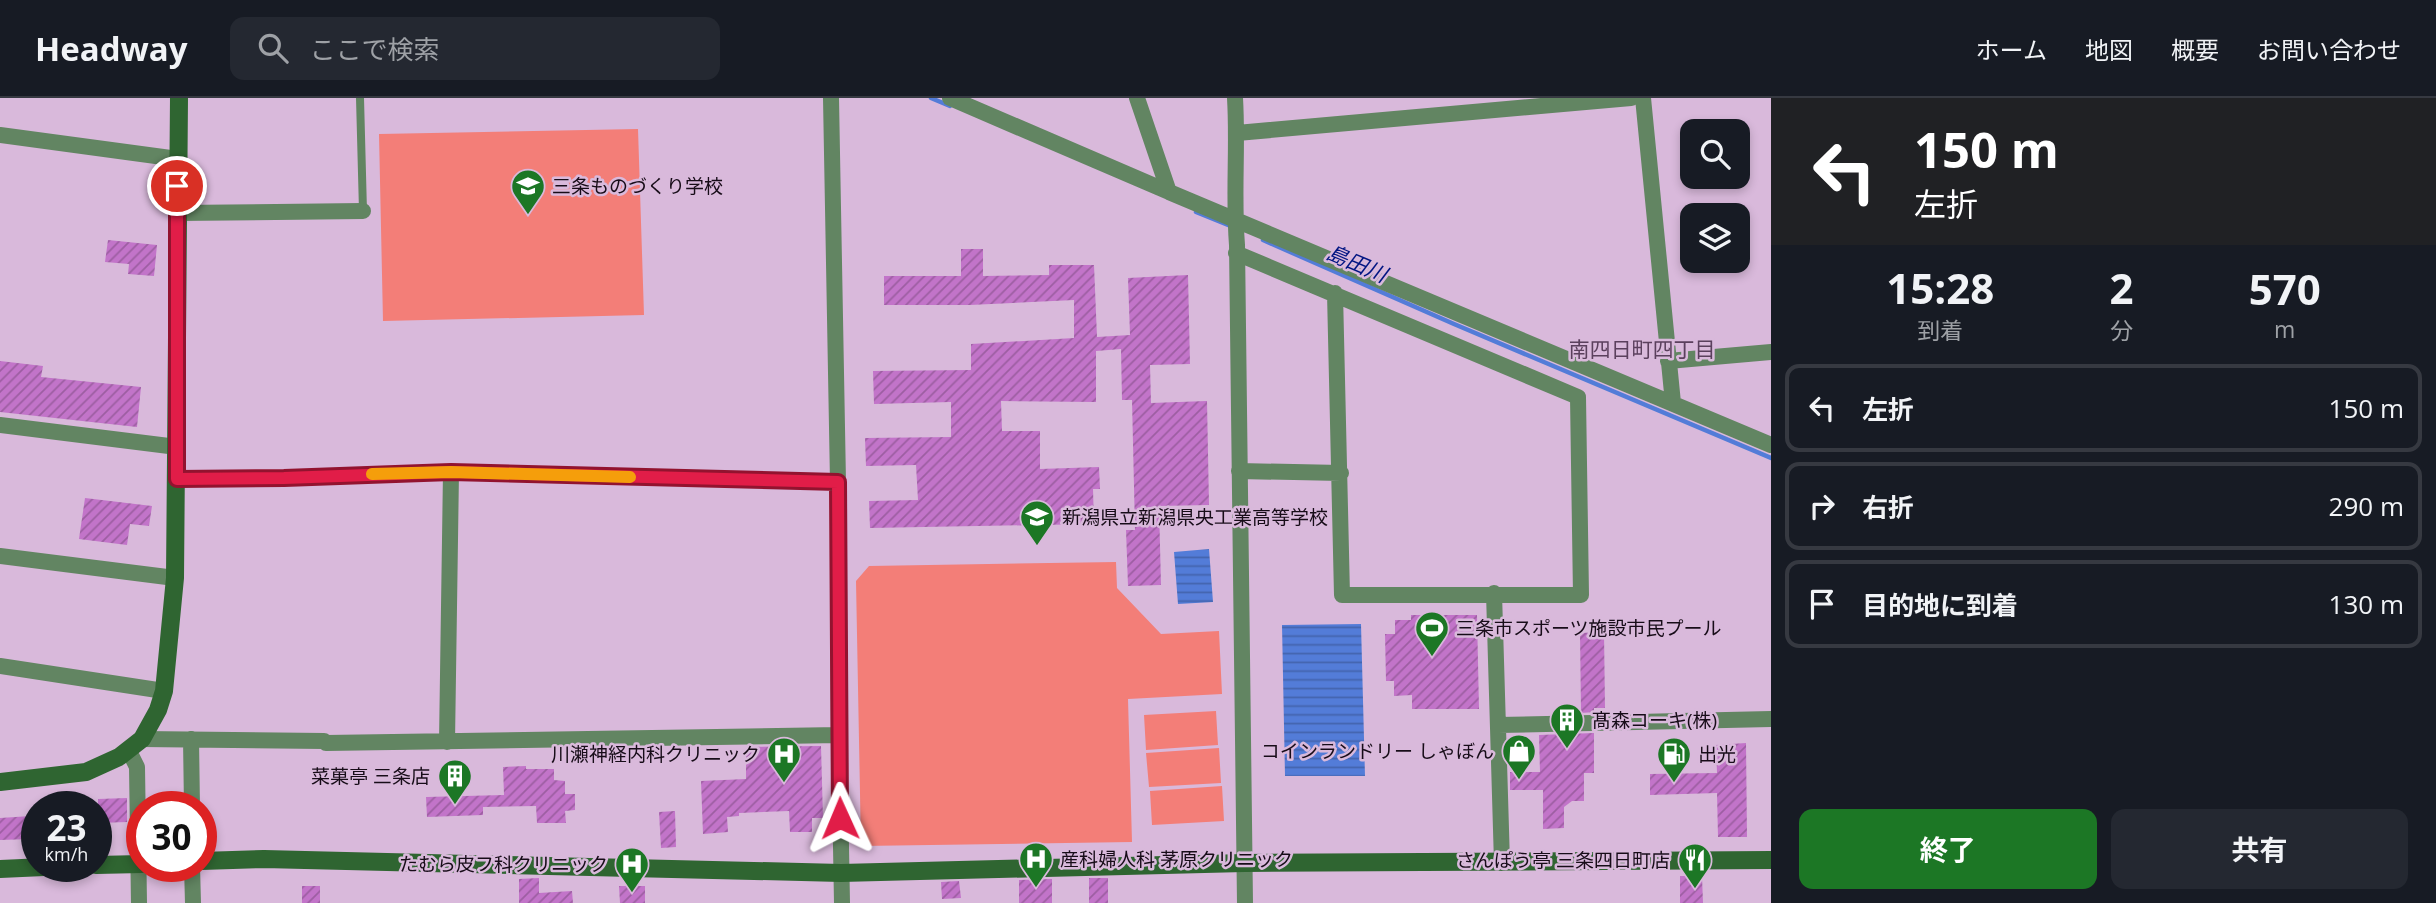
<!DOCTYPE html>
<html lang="ja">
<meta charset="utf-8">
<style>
body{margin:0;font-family:"Open Sans","Noto Sans JP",sans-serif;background:#242831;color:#f1f3f6;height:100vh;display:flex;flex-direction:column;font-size:26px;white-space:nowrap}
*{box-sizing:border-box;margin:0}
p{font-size:23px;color:#9ea1a6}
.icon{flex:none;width:38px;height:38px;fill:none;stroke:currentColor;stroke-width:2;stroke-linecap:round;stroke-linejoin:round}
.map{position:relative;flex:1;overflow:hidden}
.details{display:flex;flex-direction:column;background:#171b24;width:665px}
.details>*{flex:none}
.guide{background:#202124;color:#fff;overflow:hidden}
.controls{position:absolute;left:1680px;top:21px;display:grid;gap:14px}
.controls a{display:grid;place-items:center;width:70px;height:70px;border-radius:14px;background:#171b24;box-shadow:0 4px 10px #0003;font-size:35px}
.speed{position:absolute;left:21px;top:693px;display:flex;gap:14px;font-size:35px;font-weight:700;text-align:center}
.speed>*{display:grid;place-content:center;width:91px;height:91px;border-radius:50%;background:#171b24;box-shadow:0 4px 10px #0003;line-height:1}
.speed small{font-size:18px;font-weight:400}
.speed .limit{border:10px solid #d22;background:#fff;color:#111}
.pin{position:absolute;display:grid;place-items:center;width:60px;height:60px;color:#fff;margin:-30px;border:4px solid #fff;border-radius:50%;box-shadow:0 2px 7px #0007}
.me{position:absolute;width:77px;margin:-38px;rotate:359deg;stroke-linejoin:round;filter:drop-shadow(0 0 5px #0008)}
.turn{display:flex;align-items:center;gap:24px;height:147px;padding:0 28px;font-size:32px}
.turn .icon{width:91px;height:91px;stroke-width:2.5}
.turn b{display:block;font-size:49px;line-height:60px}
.eta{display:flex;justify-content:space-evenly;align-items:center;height:119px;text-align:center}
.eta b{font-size:42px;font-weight:700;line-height:49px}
.primary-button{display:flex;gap:14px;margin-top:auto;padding:14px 28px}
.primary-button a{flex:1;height:80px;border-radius:14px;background:#1c7725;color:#fff;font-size:28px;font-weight:700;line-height:80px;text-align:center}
.primary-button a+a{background:#242831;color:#f1f3f6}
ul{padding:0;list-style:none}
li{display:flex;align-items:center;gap:21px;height:88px;margin:0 14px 10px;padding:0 14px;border:4px solid #363941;border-radius:14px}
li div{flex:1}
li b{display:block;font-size:26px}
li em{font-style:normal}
header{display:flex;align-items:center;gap:42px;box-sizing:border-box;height:98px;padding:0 35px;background:#171b24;border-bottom:2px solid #363941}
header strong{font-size:33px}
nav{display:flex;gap:38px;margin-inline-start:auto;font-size:24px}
.search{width:490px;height:63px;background:#242831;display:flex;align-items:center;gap:18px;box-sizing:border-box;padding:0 24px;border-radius:14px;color:#9ea1a6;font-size:26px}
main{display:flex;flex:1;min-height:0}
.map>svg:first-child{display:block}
</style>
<header>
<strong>Headway</strong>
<div class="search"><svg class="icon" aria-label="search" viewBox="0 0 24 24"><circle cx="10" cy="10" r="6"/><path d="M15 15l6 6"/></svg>ここで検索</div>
<nav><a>ホーム</a><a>地図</a><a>概要</a><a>お問い合わせ</a></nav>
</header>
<main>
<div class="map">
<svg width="1771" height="805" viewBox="0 0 1771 805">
<defs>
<pattern id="water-rules" width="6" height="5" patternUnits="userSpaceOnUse" patternTransform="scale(1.75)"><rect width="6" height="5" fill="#537cd8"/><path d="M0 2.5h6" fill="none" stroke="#4464ae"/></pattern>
<pattern id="building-hatch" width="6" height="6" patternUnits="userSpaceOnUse" patternTransform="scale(1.75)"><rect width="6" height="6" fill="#c274c9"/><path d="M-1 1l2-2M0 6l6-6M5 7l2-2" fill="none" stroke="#9d5ea2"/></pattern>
</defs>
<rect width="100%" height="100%" fill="#d9b9db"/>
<path fill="#f37e78" d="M638,31l6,186 -261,6 -4,-187z
M1116,464l1,26 44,46 58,-3 3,63 -94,5 4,143 -271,4 -5,-265 13,-15z
M1216,613l2,34 -72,5 -2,-35z
M1219,650l2,35 -72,4 -3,-34z
M1222,688l2,35 -72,4 -2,-34z"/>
<path fill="url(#water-rules)" d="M1209,451l4,53 -35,2 -4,-52z
M1361,526l4,152h-80l-3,-151z"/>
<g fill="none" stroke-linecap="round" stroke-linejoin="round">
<path stroke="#537cd8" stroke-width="4.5" d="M931,0l19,8
M1196,114l37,15
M1263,142l191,84 317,134"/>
</g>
<path fill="url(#building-hatch)" d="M108,142l49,5 -3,31 -26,-2 1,-10 -24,-2z
M961,151h22v27l66,-1v-10h45l3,72 33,-2 -2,-57 60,-3 2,89 -40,1 1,38 56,-2 2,104 -50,1 2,79 -33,1 -2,-56h9l-3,-130h-10l-1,-51 -25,2v51l-95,-1 1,30h38v38l59,-2 1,22h-7l1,35 -224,4 -1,-27 49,-1 -2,-35 -50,1 -1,-28 86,-1v-35l-77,2 -1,-33 98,-1v-26l103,-6v-38l-104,5h-86v-29h77z
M0,263l43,5 -2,11 100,10 -4,40 -137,-15z
M85,400l67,8 -3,20 -19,-2 -3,21 -48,-6z
M1411,517h66l2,94h-67v-14l-18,1v-15h-8l-1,-47h10v-14h16z
M1604,534l1,76h-11v4l-13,1 -1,-80z
M1594,635v40h-10v28h-12l-8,6v21l-21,1v-39h-33v-18h30l-1,-37z
M1746,645l1,94h-29l-1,-44 -67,2v-21l67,-1 -1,-28z
M821,648l2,72h-11v14h-22l-1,-21 -50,2v3l-12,1 1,15 -25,2 -2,-53 45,-2v-32z
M526,668v3h28v11l11,1v13h10v16l-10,1 1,12h-29l-1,-17 -53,1v8l-56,2 -1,-20 78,-2 -1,-28z
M127,700v24l-29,1v-24z
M675,713l1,36 -15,1 -2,-36z
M31,718l1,23 -32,1v-22z
M1680,778h22l1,27h-23z
M539,780v15l33,-2 1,12h-54v-24z
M1089,780h19v25h-19z
M1052,781v24h-33v-23z
M959,783l2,17 -19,1 -1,-17z
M302,788h18v17h-18z
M619,788h26v17h-25z"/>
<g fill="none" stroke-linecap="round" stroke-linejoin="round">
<path stroke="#628562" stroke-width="8" d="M360,0l3,113"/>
<path stroke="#628562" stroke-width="16" d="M831,0l7,384 1,253 3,168
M950,0l219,94
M1137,0l32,94 602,253
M1235,0c3,49 -2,98 2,147l8,658
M1643,0l30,305
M1237,35l394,-35
M0,37l178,24
M177,115l186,-2
M1236,155l342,144 3,198h-239l-7,-302
M1668,263l103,-9
M0,327l177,22
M1239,373l102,2
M177,381l107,-1 167,-6 387,10
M0,458l175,22
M1494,495l8,270
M0,568l164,25
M1498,627l273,-6
M142,641l182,2 2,2 513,-8
M191,641l1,68
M447,644l4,-270
M129,653l8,16 2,136
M192,768l1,37"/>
<path stroke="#2f6531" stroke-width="18" d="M0,684l86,-10 33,-15 23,-18 16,-29 6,-19 11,-113 4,-480
M201,763l63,-2 577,14 403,-10 527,-3
M96,767l46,-1
M0,771l66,-3"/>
</g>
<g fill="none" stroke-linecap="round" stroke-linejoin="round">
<g stroke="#92132f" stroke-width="18">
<path id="route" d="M177,88v293l107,-1 167,-6 387,10 2,336"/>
</g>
<use href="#route" stroke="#e11d48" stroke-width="12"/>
<path stroke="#f59e0b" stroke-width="12" d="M372,376l79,-2 179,5"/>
</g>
<defs>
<g id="school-pin" transform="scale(1.75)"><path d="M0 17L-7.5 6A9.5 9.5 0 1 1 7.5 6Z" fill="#1c7725" stroke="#d9b9db"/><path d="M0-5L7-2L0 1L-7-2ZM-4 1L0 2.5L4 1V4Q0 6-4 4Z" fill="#fff"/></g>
<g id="stadium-pin" transform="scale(1.75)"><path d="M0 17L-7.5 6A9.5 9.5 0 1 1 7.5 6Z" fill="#1c7725" stroke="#d9b9db"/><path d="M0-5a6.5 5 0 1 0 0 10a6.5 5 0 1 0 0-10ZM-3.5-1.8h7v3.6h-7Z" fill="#fff"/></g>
<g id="building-pin" transform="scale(1.75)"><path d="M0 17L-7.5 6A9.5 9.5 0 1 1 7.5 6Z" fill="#1c7725" stroke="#d9b9db"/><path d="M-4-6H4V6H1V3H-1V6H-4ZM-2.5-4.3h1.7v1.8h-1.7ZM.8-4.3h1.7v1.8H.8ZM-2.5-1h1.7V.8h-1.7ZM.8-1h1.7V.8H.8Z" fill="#fff"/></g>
<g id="shop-pin" transform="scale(1.75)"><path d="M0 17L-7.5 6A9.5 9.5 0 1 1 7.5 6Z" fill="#1c7725" stroke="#d9b9db"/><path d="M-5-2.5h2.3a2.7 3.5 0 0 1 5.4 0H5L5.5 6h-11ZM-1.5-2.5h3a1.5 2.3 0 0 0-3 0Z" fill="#fff"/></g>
<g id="hospital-pin" transform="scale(1.75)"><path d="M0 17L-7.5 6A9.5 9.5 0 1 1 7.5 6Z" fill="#1c7725" stroke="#d9b9db"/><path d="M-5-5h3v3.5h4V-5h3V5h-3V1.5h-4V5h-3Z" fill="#fff"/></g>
<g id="fuel-pin" transform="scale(1.75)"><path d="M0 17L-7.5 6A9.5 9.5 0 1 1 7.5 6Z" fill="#1c7725" stroke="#d9b9db"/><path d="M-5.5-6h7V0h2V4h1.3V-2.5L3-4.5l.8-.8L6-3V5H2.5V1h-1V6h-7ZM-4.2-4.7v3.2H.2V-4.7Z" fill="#fff"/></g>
<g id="restaurant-pin" transform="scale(1.75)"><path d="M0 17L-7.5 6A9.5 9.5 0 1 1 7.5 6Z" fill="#1c7725" stroke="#d9b9db"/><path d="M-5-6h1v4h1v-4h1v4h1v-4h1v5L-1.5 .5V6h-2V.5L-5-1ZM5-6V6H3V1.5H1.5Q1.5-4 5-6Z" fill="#fff"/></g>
</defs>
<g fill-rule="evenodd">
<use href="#school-pin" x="528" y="88"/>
<use href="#school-pin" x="1037" y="419"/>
<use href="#stadium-pin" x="1432" y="530"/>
<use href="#building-pin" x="1567" y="622"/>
<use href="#shop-pin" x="1519" y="653"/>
<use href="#hospital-pin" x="784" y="656"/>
<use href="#fuel-pin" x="1674" y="656"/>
<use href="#building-pin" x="455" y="678"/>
<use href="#hospital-pin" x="1036" y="761"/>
<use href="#restaurant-pin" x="1695" y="762"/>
<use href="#hospital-pin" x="632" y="766"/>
</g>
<g text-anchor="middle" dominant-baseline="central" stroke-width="5" stroke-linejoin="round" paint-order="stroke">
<g font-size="19" fill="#170c18" stroke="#d9b9db" text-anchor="start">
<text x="552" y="88">三条ものづくり学校</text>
<text x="1062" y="419">新潟県立新潟県央工業高等学校</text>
<text x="1456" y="530">三条市スポーツ施設市民プール</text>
<text x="1592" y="622">髙森コーキ(株)</text>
<text x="1494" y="653" text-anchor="end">コインランドリー しゃぼん</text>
<text x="760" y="656" text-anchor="end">川瀬神経内科クリニック</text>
<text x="1698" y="656">出光</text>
<text x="430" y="678" text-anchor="end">菜菓亭 三条店</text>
<text x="1060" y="761">産科婦人科 茅原クリニック</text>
<text x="1670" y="762" text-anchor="end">さんぽう亭 三条四日町店</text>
<text x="608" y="766" text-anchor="end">たむら皮フ科クリニック</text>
</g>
<g font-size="21" font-style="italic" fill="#011582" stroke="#d9b9db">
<text transform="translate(1357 165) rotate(23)">島田川</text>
</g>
<g font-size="21" fill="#5b405d" stroke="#d9b9db">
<text x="1642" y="251">南四日町四丁目</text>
</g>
</g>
</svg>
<div class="controls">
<a><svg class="icon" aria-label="search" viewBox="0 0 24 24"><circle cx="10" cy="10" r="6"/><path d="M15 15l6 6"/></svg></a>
<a><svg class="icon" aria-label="layers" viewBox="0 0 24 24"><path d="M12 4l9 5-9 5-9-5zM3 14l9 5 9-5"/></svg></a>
</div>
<div class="speed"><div>23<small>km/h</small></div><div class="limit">30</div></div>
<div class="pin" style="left:177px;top:88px;background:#d93025"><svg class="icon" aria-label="arrive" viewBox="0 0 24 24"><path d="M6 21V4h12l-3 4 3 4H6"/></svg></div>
<svg class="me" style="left:840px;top:720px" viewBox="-20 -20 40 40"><path d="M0-17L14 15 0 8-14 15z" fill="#e11d48" stroke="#fff" stroke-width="4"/></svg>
</div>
<section class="details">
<div class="guide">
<div class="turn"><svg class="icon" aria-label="left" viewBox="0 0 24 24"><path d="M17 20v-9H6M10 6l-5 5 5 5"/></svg><div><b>150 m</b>左折</div></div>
</div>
<div class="eta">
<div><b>15:28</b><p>到着</p></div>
<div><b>2</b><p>分</p></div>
<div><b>570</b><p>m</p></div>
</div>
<ul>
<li><svg class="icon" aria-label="left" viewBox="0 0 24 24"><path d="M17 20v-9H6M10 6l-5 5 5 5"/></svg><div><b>左折</b></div><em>150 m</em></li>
<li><svg class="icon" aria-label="right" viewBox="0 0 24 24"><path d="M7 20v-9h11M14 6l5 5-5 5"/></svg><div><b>右折</b></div><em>290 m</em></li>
<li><svg class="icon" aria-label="arrive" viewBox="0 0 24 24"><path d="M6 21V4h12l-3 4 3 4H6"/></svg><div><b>目的地に到着</b></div><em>130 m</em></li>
</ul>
<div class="primary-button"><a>終了</a><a>共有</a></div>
</section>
</main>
